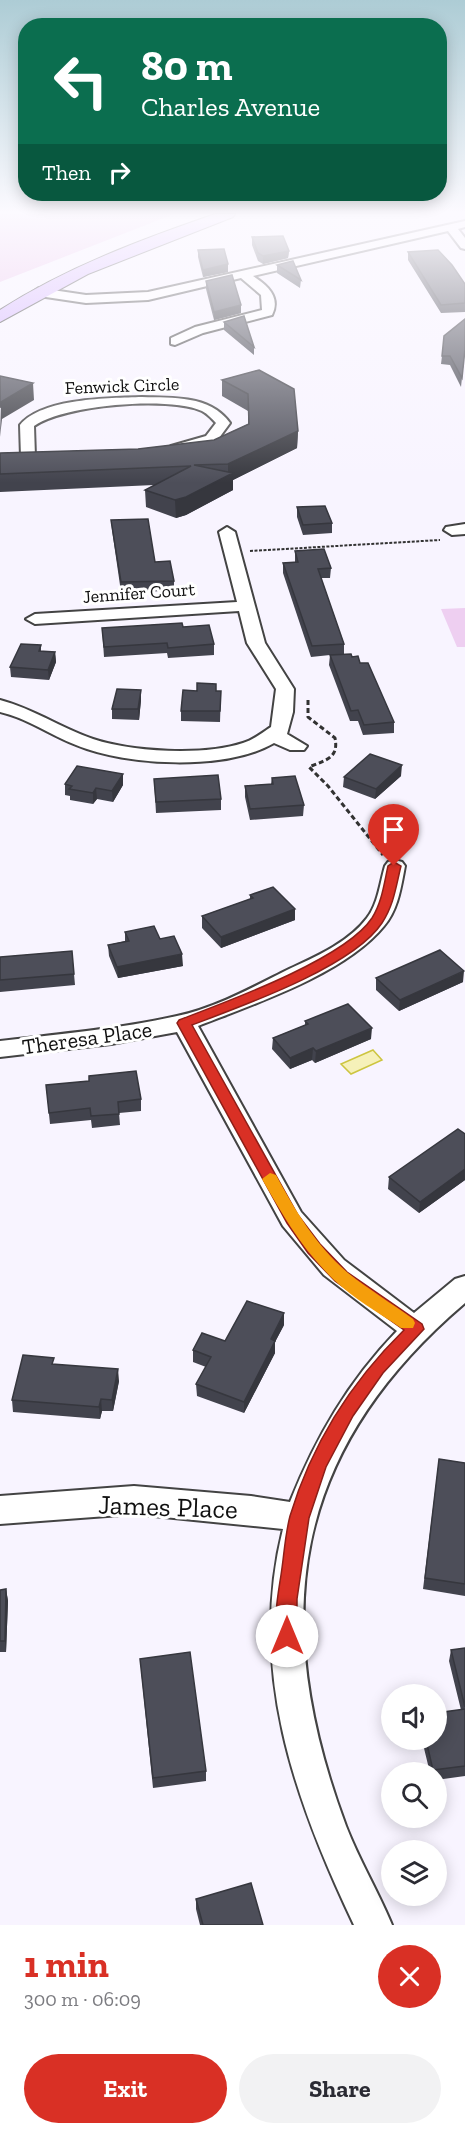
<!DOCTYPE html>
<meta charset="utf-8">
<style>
body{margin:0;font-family:"Zilla Slab",serif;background:#f2f2f3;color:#2b2b33;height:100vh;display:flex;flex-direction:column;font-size:22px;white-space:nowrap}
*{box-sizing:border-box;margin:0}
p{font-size:20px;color:#7c7c81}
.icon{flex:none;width:33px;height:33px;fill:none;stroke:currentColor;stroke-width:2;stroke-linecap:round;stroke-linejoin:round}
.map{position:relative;height:1925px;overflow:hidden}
.details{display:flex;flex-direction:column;background:#fff;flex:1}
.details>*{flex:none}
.guide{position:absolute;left:18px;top:18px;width:429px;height:183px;border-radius:24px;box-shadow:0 3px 15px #0003;background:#0b6e4f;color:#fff;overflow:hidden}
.controls{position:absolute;left:381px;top:1684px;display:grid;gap:12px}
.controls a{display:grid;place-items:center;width:66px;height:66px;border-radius:50%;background:#fff;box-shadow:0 3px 15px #0003;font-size:30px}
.pin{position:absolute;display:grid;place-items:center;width:51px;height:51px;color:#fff;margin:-62px -26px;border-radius:50% 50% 50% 0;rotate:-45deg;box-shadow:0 0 6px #0007}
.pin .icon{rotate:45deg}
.me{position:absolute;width:66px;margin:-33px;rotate:0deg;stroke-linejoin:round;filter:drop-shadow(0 0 4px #0008)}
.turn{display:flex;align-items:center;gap:21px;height:126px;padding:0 24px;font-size:27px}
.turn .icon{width:78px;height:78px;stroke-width:2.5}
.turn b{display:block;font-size:42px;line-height:51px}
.then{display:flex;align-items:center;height:57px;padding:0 24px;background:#0003;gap:12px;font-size:22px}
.round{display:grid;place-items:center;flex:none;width:63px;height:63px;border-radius:32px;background:#f2f2f3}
.head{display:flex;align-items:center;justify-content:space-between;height:102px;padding:0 24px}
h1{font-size:36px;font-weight:700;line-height:45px;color:#d93025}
.action{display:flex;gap:12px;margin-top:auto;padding:12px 24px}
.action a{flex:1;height:69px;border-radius:36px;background:#d93025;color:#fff;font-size:24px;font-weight:700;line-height:69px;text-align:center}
.action a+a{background:#f2f2f3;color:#2b2b33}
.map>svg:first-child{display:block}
</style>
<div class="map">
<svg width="465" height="1925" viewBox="0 0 465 1925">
<rect width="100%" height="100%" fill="#f8f4ff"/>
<path fill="#eabde9" d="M0,214h174l-174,68z"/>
<path fill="#eecff1" d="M465,608v39h-8l-16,-38z"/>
<path fill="#f6f1b9" stroke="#cdc540" stroke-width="1.5" d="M373,1050l9,10 -31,14 -10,-10z"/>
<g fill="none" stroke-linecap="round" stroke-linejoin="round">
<g stroke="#434343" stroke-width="4">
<path id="street" d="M465,221v6l-7,2 7,9v11l-4,-1 -13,-17 -195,45c14,9 28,21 19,39l-69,18 -28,12 -4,-1v-6l24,-11 67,-17 -1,-15 -20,-17 -93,22 -62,3 -47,-7 -6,-4 6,-4 47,7 62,-3z
M142,397c31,1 68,-2 88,26l-14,19 -40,11 -7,-4 2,-3 35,-10 10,-13c-4,-4 -8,-9 -14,-12 -34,-15 -138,-6 -168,15l1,31 -7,4 -7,-4 -1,-32c22,-27 89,-27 122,-28z
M465,524v10l-13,1 -8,-5 2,-3z
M227,527l8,5 30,111 29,46 -1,23 -6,22 20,12 -3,4h-14l-16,-7c-48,28 -148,23 -198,2 -26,-10 -49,-27 -76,-33v-12c34,9 61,28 93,39 39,13 111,17 150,4 10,-3 19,-10 28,-16l5,-38 -29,-46 -8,-32 -204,13 -9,-5 9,-5 202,-12 -18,-70z
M395,860l7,2 3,4c-4,21 -7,44 -21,60 -39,48 -130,78 -186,100l103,186 43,48 70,53 41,-34 10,-3v27c-174,148 -197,314 -119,523 13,34 32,65 46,99h-38c-60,-126 -106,-255 -71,-396l-149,-15 -134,10v-28l134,-10 117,10 39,6c26,-65 58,-120 107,-171l-73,-56 -41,-49 -106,-194 -66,12 -111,13v-16c59,-7 119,-12 177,-25 38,-8 76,-29 110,-46 28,-13 61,-27 80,-52 11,-14 13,-35 18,-52l3,-4z"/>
</g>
<g stroke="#323232" stroke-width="2">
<path id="secondary" d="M215,214h20l-2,3 -145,57 -88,48v-12c67,-43 140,-70 215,-96z"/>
</g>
<path stroke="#323232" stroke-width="2" stroke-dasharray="3 1.5" stroke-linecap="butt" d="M250,551l190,-11"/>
<path stroke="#323232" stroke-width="3" stroke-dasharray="5 3" stroke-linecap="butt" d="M308,700v17l27,21c4,20 -9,22 -26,29l19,19 55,69"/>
<use href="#street" fill="#fff" fill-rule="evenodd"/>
<use href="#secondary" fill="#d2b0fe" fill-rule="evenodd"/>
</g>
<path fill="#42434d" d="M252,237l37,14 -1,7 -25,6 -5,-3 -6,-16z
M198,250l30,22 -25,5 -5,-20z
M408,252l57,32v28l-24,1 -33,-53z
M277,265l24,15 -1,8 -23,-15z
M206,281l35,32 -27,7 -8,-31z
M224,322l30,25v8l-30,-25z
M465,350l-4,37 -11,-22 -9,-1 1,-8z
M259,370l39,61 -1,17 -64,32v10l-47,25 -10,3 -30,-11 -1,-17 9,-5 -154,7v-39l138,-4 76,-9 34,-16v-13l-26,-15v-16z
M297,507l35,16v10l-29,2 -6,-18z
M111,520l44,42 19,19v10l-53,1 -9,-62z
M295,551l36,17 -1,10h-9l23,66v10l8,3 8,6 34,59v11l-31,2 -5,-14h-8l-21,-56 1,-10 -19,2 -28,-84v-10l12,-1z
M183,627l31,17v11l-46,3 -1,-5 -63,4 -2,-29z
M41,645v6l14,1 1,10 -7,18 -38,-3 -1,-10z
M216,684v7h5l-1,31 -39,-1v-10l16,-20z
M141,700l-2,20 -27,-1v-10z
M123,774v11l-10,17 -16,-3 -4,5 -23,-4v-4l-5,-1v-11z
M401,776l-26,23 -32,-12 1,-10z
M272,778l32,27 -1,11 -53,4 -5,-23v-11l26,-2z
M154,779l67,20v11l-65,3z
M250,895l45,14v11l-74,28 -19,-20v-12l48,-17z
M125,932l35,7 23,27 -65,12 -9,-22 -1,-11 17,-4z
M0,957l74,17 1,11 -75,7z
M376,978l87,4 -64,29 -23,-21z
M305,1021l66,18 -56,24 -3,-3 -22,9 -18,-20 1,-11 32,-13z
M46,1085l95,14v12l-22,2 1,12 -28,3 -1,-8 -41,4z
M465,1134v46l-46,33 -31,-24 1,-12z
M284,1325l-9,17v11l-31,60 -47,-17 -1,-12 10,-17 -13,-5v-12z
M55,1364l64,17 -6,30h-11l-2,8 -87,-7 -1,-12z
M439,1459l26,4v133l-42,-7z
M6,1589l2,12 -2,51h-6v-62z
M465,1648v128l-29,4v-7h-6l-8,-33h14l25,-30 -12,-49 2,-11z
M141,1670l65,101v10l-53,7z
M196,1899l67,26h-63l-4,-16z"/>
<path fill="#36373e" d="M289,251l-1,7 -25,6v-8z
M228,264v8l-25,5v-7z
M241,305v8l-27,7v-8z
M33,383l1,17 -32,19 -2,18 1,-35z
M298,431l-1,17 -64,32v10l-47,25 -10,3 -1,-18 53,-25v-11z
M55,652l1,10 -7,18 -1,-10z
M141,690v10l-2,20 -1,-11z
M402,765l-1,11 -26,23 1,-10z
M123,774v11l-10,17 -1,-11z
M96,788l1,11 -4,5v-11z
M295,909v11l-74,28v-11z
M182,954l1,12 -65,12 -1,-11z
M464,971l-1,11 -64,29 1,-11z
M372,1028l-1,11 -56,24 1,-12z
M313,1048l-1,12 -22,9v-11z
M465,1169v11l-46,33 1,-11z
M284,1313v12l-9,17v11l-31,60v-11l27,-63z
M118,1369l1,12 -6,30 -1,-11z
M101,1399l1,12 -2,8 -1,-12z
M6,1589l2,12 -2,51 -1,-11z"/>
<path fill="#4d4e59" stroke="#36373e" stroke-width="1.5" d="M283,236l6,15 -26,5 -5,-3 -6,-16z
M224,249l4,15 -25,6 -5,-20z
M438,250l14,15 13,19v19l-24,2 -33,-53z
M293,261l8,19 -24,-15z
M232,275l9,30 -27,7 -8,-31z
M244,316l10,31 -30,-25z
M465,319v30l-3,29 -12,-22h-8l2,-20z
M259,370l35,19 4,42 -70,33 -34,1 39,8 -47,24 -11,3 -30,-10 46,-24 -191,8v-21l138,-4 76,-9 35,-16 -1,-30 -26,-14z
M0,376l33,7 -32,19 -1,6z
M325,506l7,17 -29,2 -6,-18z
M148,519l7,43 15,-1 4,20 -53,1 -10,-62z
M324,549l7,19 -13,1 26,75 -32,2 -29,-83 15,-1 -3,-11z
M182,623l1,4 26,-2 5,19 -46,4 -1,-5 -63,4 -2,-19z
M21,644l20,1 -2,6 16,1 -7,18 -38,-3z
M351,654l1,3 6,-1 2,7h8l26,59 -30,3 -6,-15 -7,1 -21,-56z
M197,683l19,1v7h5l-1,20h-39l2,-21 14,1z
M117,689l24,1 -3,19h-26z
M370,754l32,11 -26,24 -32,-12z
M77,766l46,8 -11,17 -16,-3 -3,5 -24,-4 3,-3 -7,-2z
M218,775l3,24 -65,3 -2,-23z
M295,776l9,29 -54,4 -5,-23 28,-2 -1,-6z
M273,887l22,22 -74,28 -19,-21 51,-18 -3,-3z
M154,926l6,13 14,-3 8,18 -65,13 -9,-22 21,-4 -4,-9z
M440,950l24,21 -64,29 -24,-22z
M72,951l2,23 -74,6v-23z
M348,1004l24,24 -56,23 -3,-3 -23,10 -17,-20 35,-14 -3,-3z
M136,1071l5,28 -23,3 1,12 -28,2 -1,-8 -41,5 -3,-28 43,-4v-5z
M458,1129l7,5v35l-45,33 -31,-25z
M247,1301l37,12 -13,26 4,2 -31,61 -48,-18 15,-27 -18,-7 9,-17 23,8z
M23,1355l31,3 -2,6 66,5 -6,31 -11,-1 -2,8 -87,-7z
M439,1459l26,4v121l-40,-6z
M6,1589l-1,52h-5v-51z
M465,1648v59l-14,-57z
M190,1652l16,119 -53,7 -13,-119z
M465,1709v57l-32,4 -7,-30h10v-27z
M251,1883l12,42h-60l-7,-26z"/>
<linearGradient id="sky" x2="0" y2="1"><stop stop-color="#adccd5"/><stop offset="0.44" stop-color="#fcfaff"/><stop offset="1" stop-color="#fcfaff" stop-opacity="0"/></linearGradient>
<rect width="465" height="483" fill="url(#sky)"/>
<path fill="#d93025" stroke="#8d1f18" stroke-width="1.5" d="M394,862l7,4c-5,20 -7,39 -19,57 -29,44 -140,83 -190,102l106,190 22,29 27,28 75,52 2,5 -41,44 -30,43 -27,51 -17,51 -12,81v37l-3,7 -7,3 -7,-3c-8,-20 -2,-48 1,-68 3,-19 4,-40 9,-59 22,-73 60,-133 114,-186l-69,-49 -27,-28 -21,-30 -110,-200 2,-3c47,-18 166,-61 193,-102 10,-16 12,-34 16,-52z"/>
<path fill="#f59e0b" d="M270,1173l6,2c19,35 40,71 72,98 20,16 43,30 65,46l2,4 -2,5h-12c-22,-15 -48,-30 -67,-48 -31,-30 -51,-64 -72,-101z"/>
<g text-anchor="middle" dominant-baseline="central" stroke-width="6" stroke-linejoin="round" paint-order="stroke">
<g font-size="18" fill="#101010" stroke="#fff">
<text transform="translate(122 386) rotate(-2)">Fenwick Circle</text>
<text transform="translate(139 593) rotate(-4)">Jennifer Court</text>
</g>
<g font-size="22" fill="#101010" stroke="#fff">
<text transform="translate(87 1038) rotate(-8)">Theresa Place</text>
</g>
<g font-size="27" fill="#101010" stroke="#fff">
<text transform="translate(168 1507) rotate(2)">James Place</text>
</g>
</g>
</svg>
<div class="controls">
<a><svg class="icon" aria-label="sound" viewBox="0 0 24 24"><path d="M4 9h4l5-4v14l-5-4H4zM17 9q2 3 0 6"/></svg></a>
<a><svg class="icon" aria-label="search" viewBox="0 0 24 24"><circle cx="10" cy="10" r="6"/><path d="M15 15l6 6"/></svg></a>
<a><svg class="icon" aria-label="layers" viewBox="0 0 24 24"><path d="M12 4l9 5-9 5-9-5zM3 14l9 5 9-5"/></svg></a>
</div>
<div class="pin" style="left:394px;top:866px;background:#d93025"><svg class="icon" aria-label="arrive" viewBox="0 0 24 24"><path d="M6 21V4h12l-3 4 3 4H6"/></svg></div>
<svg class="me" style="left:287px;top:1636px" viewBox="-20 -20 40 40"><circle r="19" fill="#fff"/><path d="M0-13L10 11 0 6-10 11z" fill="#d93025"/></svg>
<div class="guide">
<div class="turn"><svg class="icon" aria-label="left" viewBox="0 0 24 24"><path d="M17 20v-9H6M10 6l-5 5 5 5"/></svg><div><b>80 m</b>Charles Avenue</div></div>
<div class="then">Then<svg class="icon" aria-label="right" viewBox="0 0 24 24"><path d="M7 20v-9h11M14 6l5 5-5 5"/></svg></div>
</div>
</div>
<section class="details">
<div class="head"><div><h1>1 min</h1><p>300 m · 06:09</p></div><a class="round" style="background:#d93025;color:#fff"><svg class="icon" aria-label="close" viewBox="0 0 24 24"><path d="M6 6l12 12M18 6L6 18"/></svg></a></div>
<div class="action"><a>Exit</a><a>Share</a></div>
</section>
